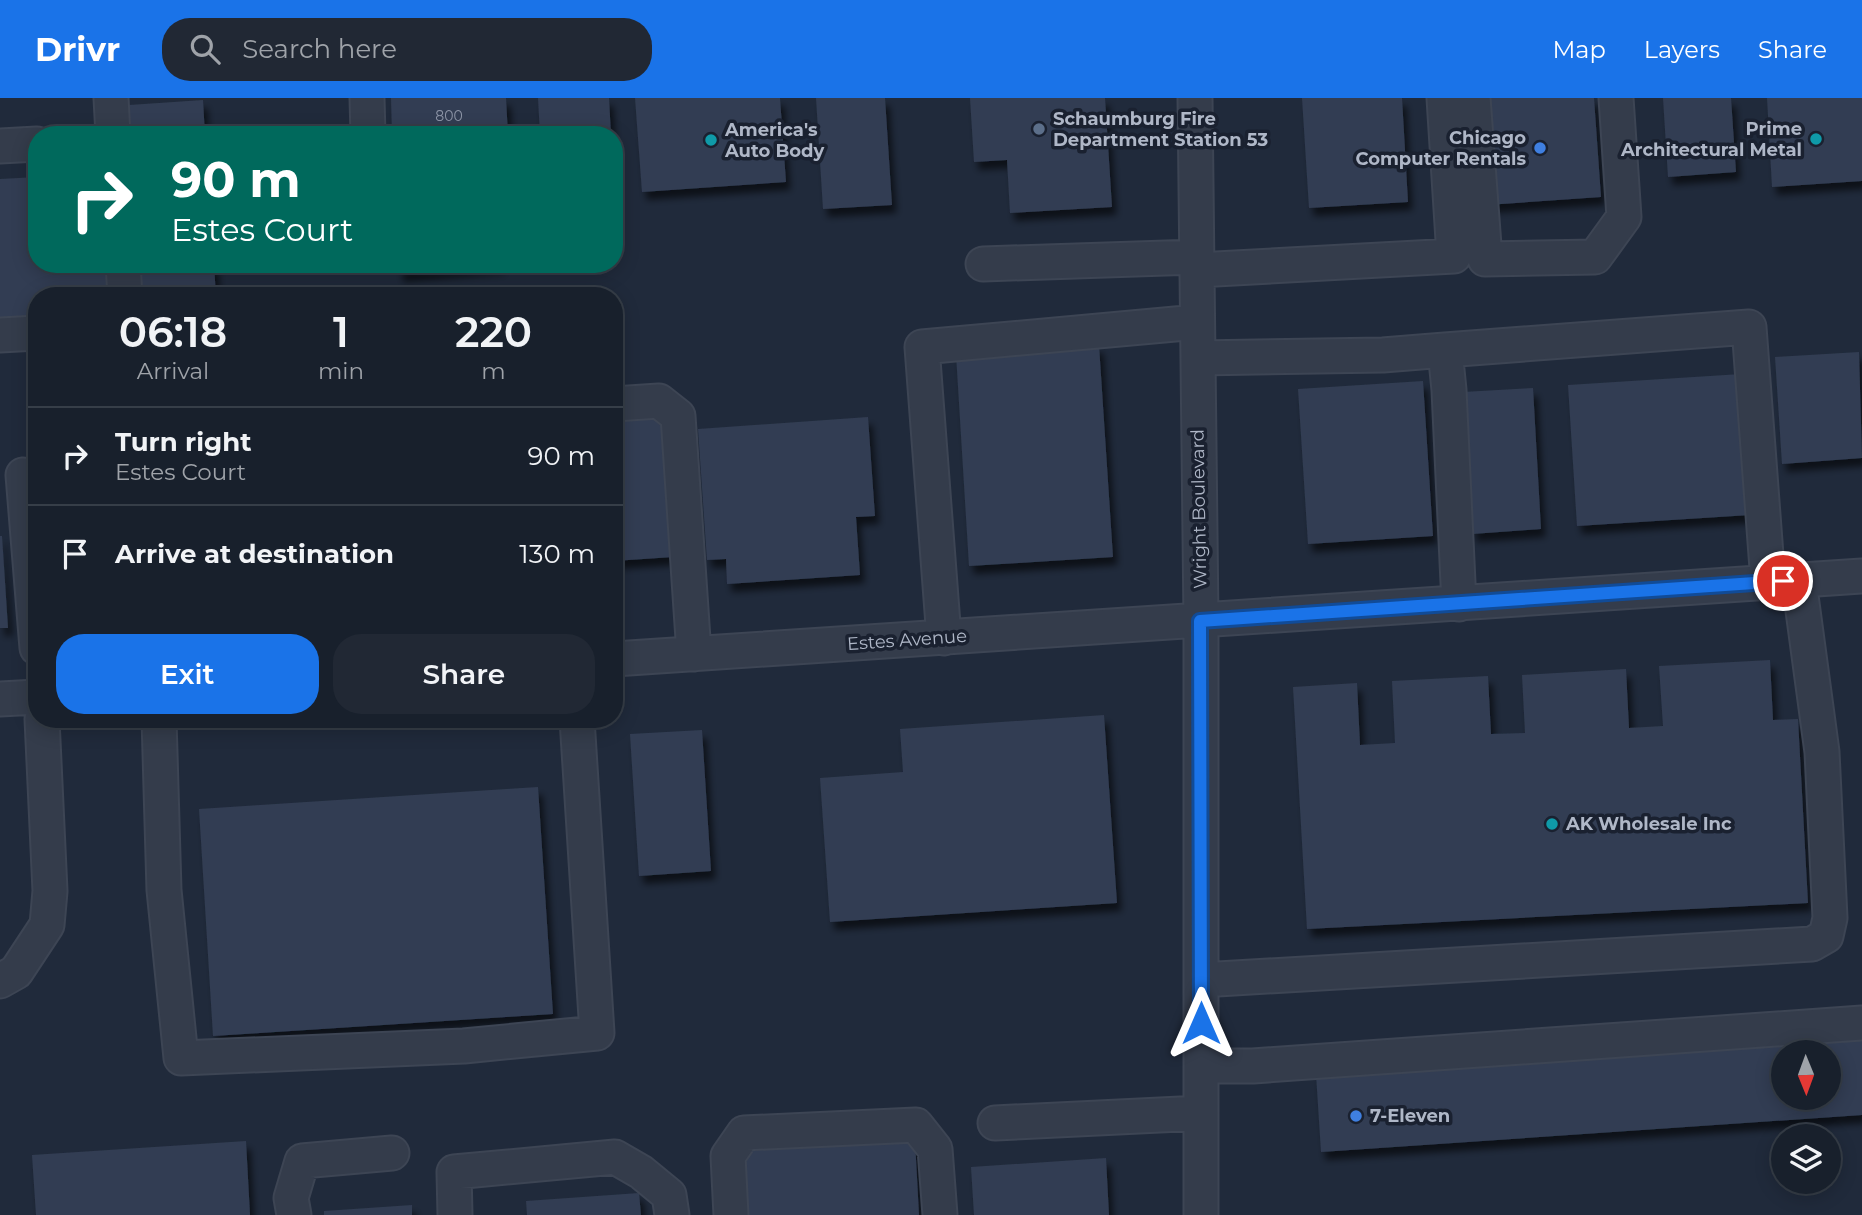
<!DOCTYPE html>
<style>
body{margin:0;font-family:Montserrat,sans-serif;background:#212834;color:#f1f3f6;height:100vh;display:flex;flex-direction:column;font-size:26px;white-space:nowrap}
*{box-sizing:border-box;margin:0}
p{font-size:23px;color:#9fa3a9}
.icon{flex:none;width:38px;height:38px;fill:none;stroke:currentColor;stroke-width:2;stroke-linecap:round;stroke-linejoin:round}
.map{position:relative;flex:1;overflow:hidden}
.sheet{position:absolute;left:28px;top:189px;width:595px;height:441px;display:flex;flex-direction:column;background:#18202c;border-radius:28px;box-shadow:0 4px 18px #0003,0 0 0 2px #363e48}
.sheet>*{flex:none}
.banner{position:absolute;left:28px;top:28px;width:595px;height:147px;border-radius:28px;box-shadow:0 4px 18px #0003,0 0 0 2px #363e48;background:#00695c;color:#fff;overflow:hidden}
.needle{width:46px;rotate:179deg}
.buttons{position:absolute;left:1771px;top:942px;display:grid;gap:14px}
.buttons a{display:grid;place-items:center;width:70px;height:70px;border-radius:50%;background:#18202c;box-shadow:0 4px 18px #0003,0 0 0 2px #363e48;font-size:35px}
.pin{position:absolute;display:grid;place-items:center;width:60px;height:60px;color:#fff;margin:-30px;border:4px solid #fff;border-radius:50%;box-shadow:0 2px 7px #0007}
.me{position:absolute;width:77px;margin:-38px;rotate:0deg;stroke-linejoin:round;filter:drop-shadow(0 0 5px #0008)}
.turn{display:flex;align-items:center;gap:24px;height:147px;padding:0 28px;font-size:32px}
.turn .icon{width:91px;height:91px;stroke-width:2.5}
.turn b{display:block;font-size:49px;line-height:60px}
.eta{display:flex;justify-content:space-evenly;align-items:center;height:119px;text-align:center}
.eta b{font-size:42px;font-weight:600;line-height:49px}
.cta{display:flex;gap:14px;margin-top:auto;padding:14px 28px}
.cta a{flex:1;height:80px;border-radius:28px;background:#1a73e8;color:#fff;font-size:28px;font-weight:600;line-height:80px;text-align:center}
.cta a+a{background:#212834;color:#f1f3f6}
ul{padding:0;list-style:none}
li{display:flex;align-items:center;gap:21px;height:98px;padding:0 28px;border-top:2px solid #363e48}
li div{flex:1}
li b{display:block;font-size:26px}
li em{font-style:normal}
header{display:flex;align-items:center;gap:42px;box-sizing:border-box;height:98px;padding:0 35px;background:#1a73e8;color:#fff}
header strong{font-size:33px}
nav{display:flex;gap:38px;margin-inline-start:auto;font-size:24px}
.search{width:490px;height:63px;background:#212834;display:flex;align-items:center;gap:18px;box-sizing:border-box;padding:0 24px;border-radius:28px;color:#9fa3a9;font-size:26px}
.map>svg:first-child{display:block}
</style>
<header>
<strong>Drivr</strong>
<div class="search"><svg class="icon" aria-label="search" viewBox="0 0 24 24"><circle cx="10" cy="10" r="6"/><path d="M15 15l6 6"/></svg>Search here</div>
<nav><a>Map</a><a>Layers</a><a>Share</a></nav>
</header>
<div class="map">
<svg width="1862" height="1117" viewBox="0 0 1862 1117">
<defs>
<filter id="shadow"><feDropShadow dx="4.5" dy="8" stdDeviation="3.5" flood-color="#0009"/></filter>
</defs>
<rect width="100%" height="100%" fill="#202a3b"/>
<path fill="#323d52" fill-rule="evenodd" filter="url(#shadow)" d="M391,0h115l2,37h-116z
M538,0h71l2,37h-71z
M635,0h145l6,84 -144,10z
M816,0h69l7,107 -69,4z
M970,0h135l7,109 -102,6 -3,-53 -33,2z
M1302,0h100l6,104 -99,6z
M1480,0h114l7,99 -114,8z
M1663,0h68l5,74 -68,5z
M1767,0h95v83l-90,6z
M203,2l2,35h-74l-2,-30z
M37,79v87h75l2,32h-77v21l-37,2v-140z
M139,166h75l2,32h-74z
M398,166h102v2l-101,8z
M1099,247l14,212 -144,9 -13,-212z
M1859,254l3,106 -80,6 -7,-107z
M1741,276l9,141 -173,11 -9,-141z
M1423,283l10,155 -125,8 -10,-155z
M1533,290l8,141 -69,5 -9,-142z
M868,319l7,99 -19,1 4,58 -133,9 -1,-25 -19,1 -9,-131z
M664,320l9,139 -59,4v-140z
M0,438h2l6,92h-8z
M1770,562l3,60 25,-1 10,184 -501,26 -14,-242 64,-4 3,62 35,-2 -3,-62 96,-5 3,58 34,-1 -3,-58 104,-6 3,59 34,-2 -4,-60z
M1104,617l13,188 -287,19 -10,-144 83,-6 -3,-43z
M702,632l9,141 -72,5 -9,-142z
M538,689l15,227 -340,22 -14,-227z
M1862,939v78l-541,37 -5,-78zM1783,954h46v45h-46z
M915,1042l4,75h-171l-4,-64z
M246,1043l4,74h-214l-4,-60z
M1106,1060l3,57h-135l-3,-48z
M639,1095l2,22h-114l-1,-14z
M412,1107v10h-88v-4z"/>
<g fill="none" stroke-linecap="round" stroke-linejoin="round">
<g stroke="#3d4554" stroke-width="37">
<path id="minor" d="M111,0l2,37
M367,0l1,37
M1195,0l6,523v594
M1473,0l12,161 110,-2 29,-40 -8,-119
M0,48l37,-2
M123,166l2,32
M983,166l213,-7
M1197,172l257,-14 -10,-158
M0,237l37,-2
M1445,252l304,-23 19,255
M1198,260l185,-3 62,-5 4,40 10,214
M614,306l45,-3 19,15 16,238
M23,377l14,173
M944,540l-22,-291 275,-25
M614,561l1248,-83
M0,601l37,-2
M159,621l5,171 17,168 283,-12 133,-13 -20,-314
M1201,882l611,-36 14,-8 4,-18 -8,-166 -23,-171
M0,883l16,-9 31,-47 3,-34 -8,-172
M1201,968h52l609,-43
M995,1025l206,-10
M294,1117l-3,-17 11,-37 90,-8
M455,1117l-1,-43 161,-15 26,15 28,23 3,20
M731,1117l-3,-59 16,-23 172,-8 19,24 5,66"/>
</g>
<use href="#minor" stroke="#343c4b" stroke-width="33"/>
</g>
<g fill="none" stroke-linecap="round" stroke-linejoin="round">
<g stroke="#114b97" stroke-width="18">
<path id="route" d="M1201,925l-1,-402 583,-40"/>
</g>
<use href="#route" stroke="#1a73e8" stroke-width="12"/>
</g>
<circle fill="#5c6f8a" stroke="#1a2130" stroke-width="2.5" cx="1039" cy="31" r="7"/>
<g fill="#0f9aa8" stroke="#1a2130" stroke-width="2.5">
<circle cx="1816" cy="41" r="7"/>
<circle cx="711" cy="42" r="7"/>
<circle cx="1552" cy="726" r="7"/>
</g>
<g fill="#3f7fe0" stroke="#1a2130" stroke-width="2.5">
<circle cx="1540" cy="50" r="7"/>
<circle cx="1356" cy="1018" r="7"/>
</g>
<g text-anchor="middle" dominant-baseline="central" stroke-width="7" stroke-linejoin="round" paint-order="stroke">
<g font-size="14" fill="#8e96a8">
<text x="449" y="18">800</text>
</g>
<g font-size="18" font-weight="bold" fill="#afb7c7" stroke="#1a2130" text-anchor="start">
<text x="1053" y="21">Schaumburg Fire<tspan x="1053" dy="21">Department Station 53</tspan></text>
<text x="1802" y="31" text-anchor="end">Prime<tspan x="1802" dy="21">Architectural Metal</tspan></text>
<text x="725" y="32">America's<tspan x="725" dy="21">Auto Body</tspan></text>
<text x="1526" y="40" text-anchor="end">Chicago<tspan x="1526" dy="21">Computer Rentals</tspan></text>
<text x="1566" y="726">AK Wholesale Inc</text>
<text x="1370" y="1018">7-Eleven</text>
</g>
<g font-size="18" fill="#afb7c7" stroke="#1a2130">
<text transform="translate(1199 411) rotate(-91)">Wright Boulevard</text>
<text transform="translate(907 542) rotate(-4)">Estes Avenue</text>
</g>
</g>
</svg>
<div class="buttons">
<a><svg class="needle" viewBox="-14 -14 28 28"><path d="M0-13l5 13h-10z" fill="#e53935"/><path d="M0 13l5-13h-10z" fill="#9fa3a9"/></svg></a>
<a><svg class="icon" aria-label="layers" viewBox="0 0 24 24"><path d="M12 4l9 5-9 5-9-5zM3 14l9 5 9-5"/></svg></a>
</div>
<div class="pin" style="left:1783px;top:483px;background:#d93025"><svg class="icon" aria-label="arrive" viewBox="0 0 24 24"><path d="M6 21V4h12l-3 4 3 4H6"/></svg></div>
<svg class="me" style="left:1201px;top:925px" viewBox="-20 -20 40 40"><path d="M0-17L14 15 0 8-14 15z" fill="#1a73e8" stroke="#fff" stroke-width="4"/></svg>
<div class="banner">
<div class="turn"><svg class="icon" aria-label="right" viewBox="0 0 24 24"><path d="M7 20v-9h11M14 6l5 5-5 5"/></svg><div><b>90 m</b>Estes Court</div></div>
</div>
<section class="sheet">
<div class="eta">
<div><b>06:18</b><p>Arrival</p></div>
<div><b>1</b><p>min</p></div>
<div><b>220</b><p>m</p></div>
</div>
<ul>
<li><svg class="icon" aria-label="right" viewBox="0 0 24 24"><path d="M7 20v-9h11M14 6l5 5-5 5"/></svg><div><b>Turn right</b><p>Estes Court</p></div><em>90 m</em></li>
<li><svg class="icon" aria-label="arrive" viewBox="0 0 24 24"><path d="M6 21V4h12l-3 4 3 4H6"/></svg><div><b>Arrive at destination</b></div><em>130 m</em></li>
</ul>
<div class="cta"><a>Exit</a><a>Share</a></div>
</section>
</div>
